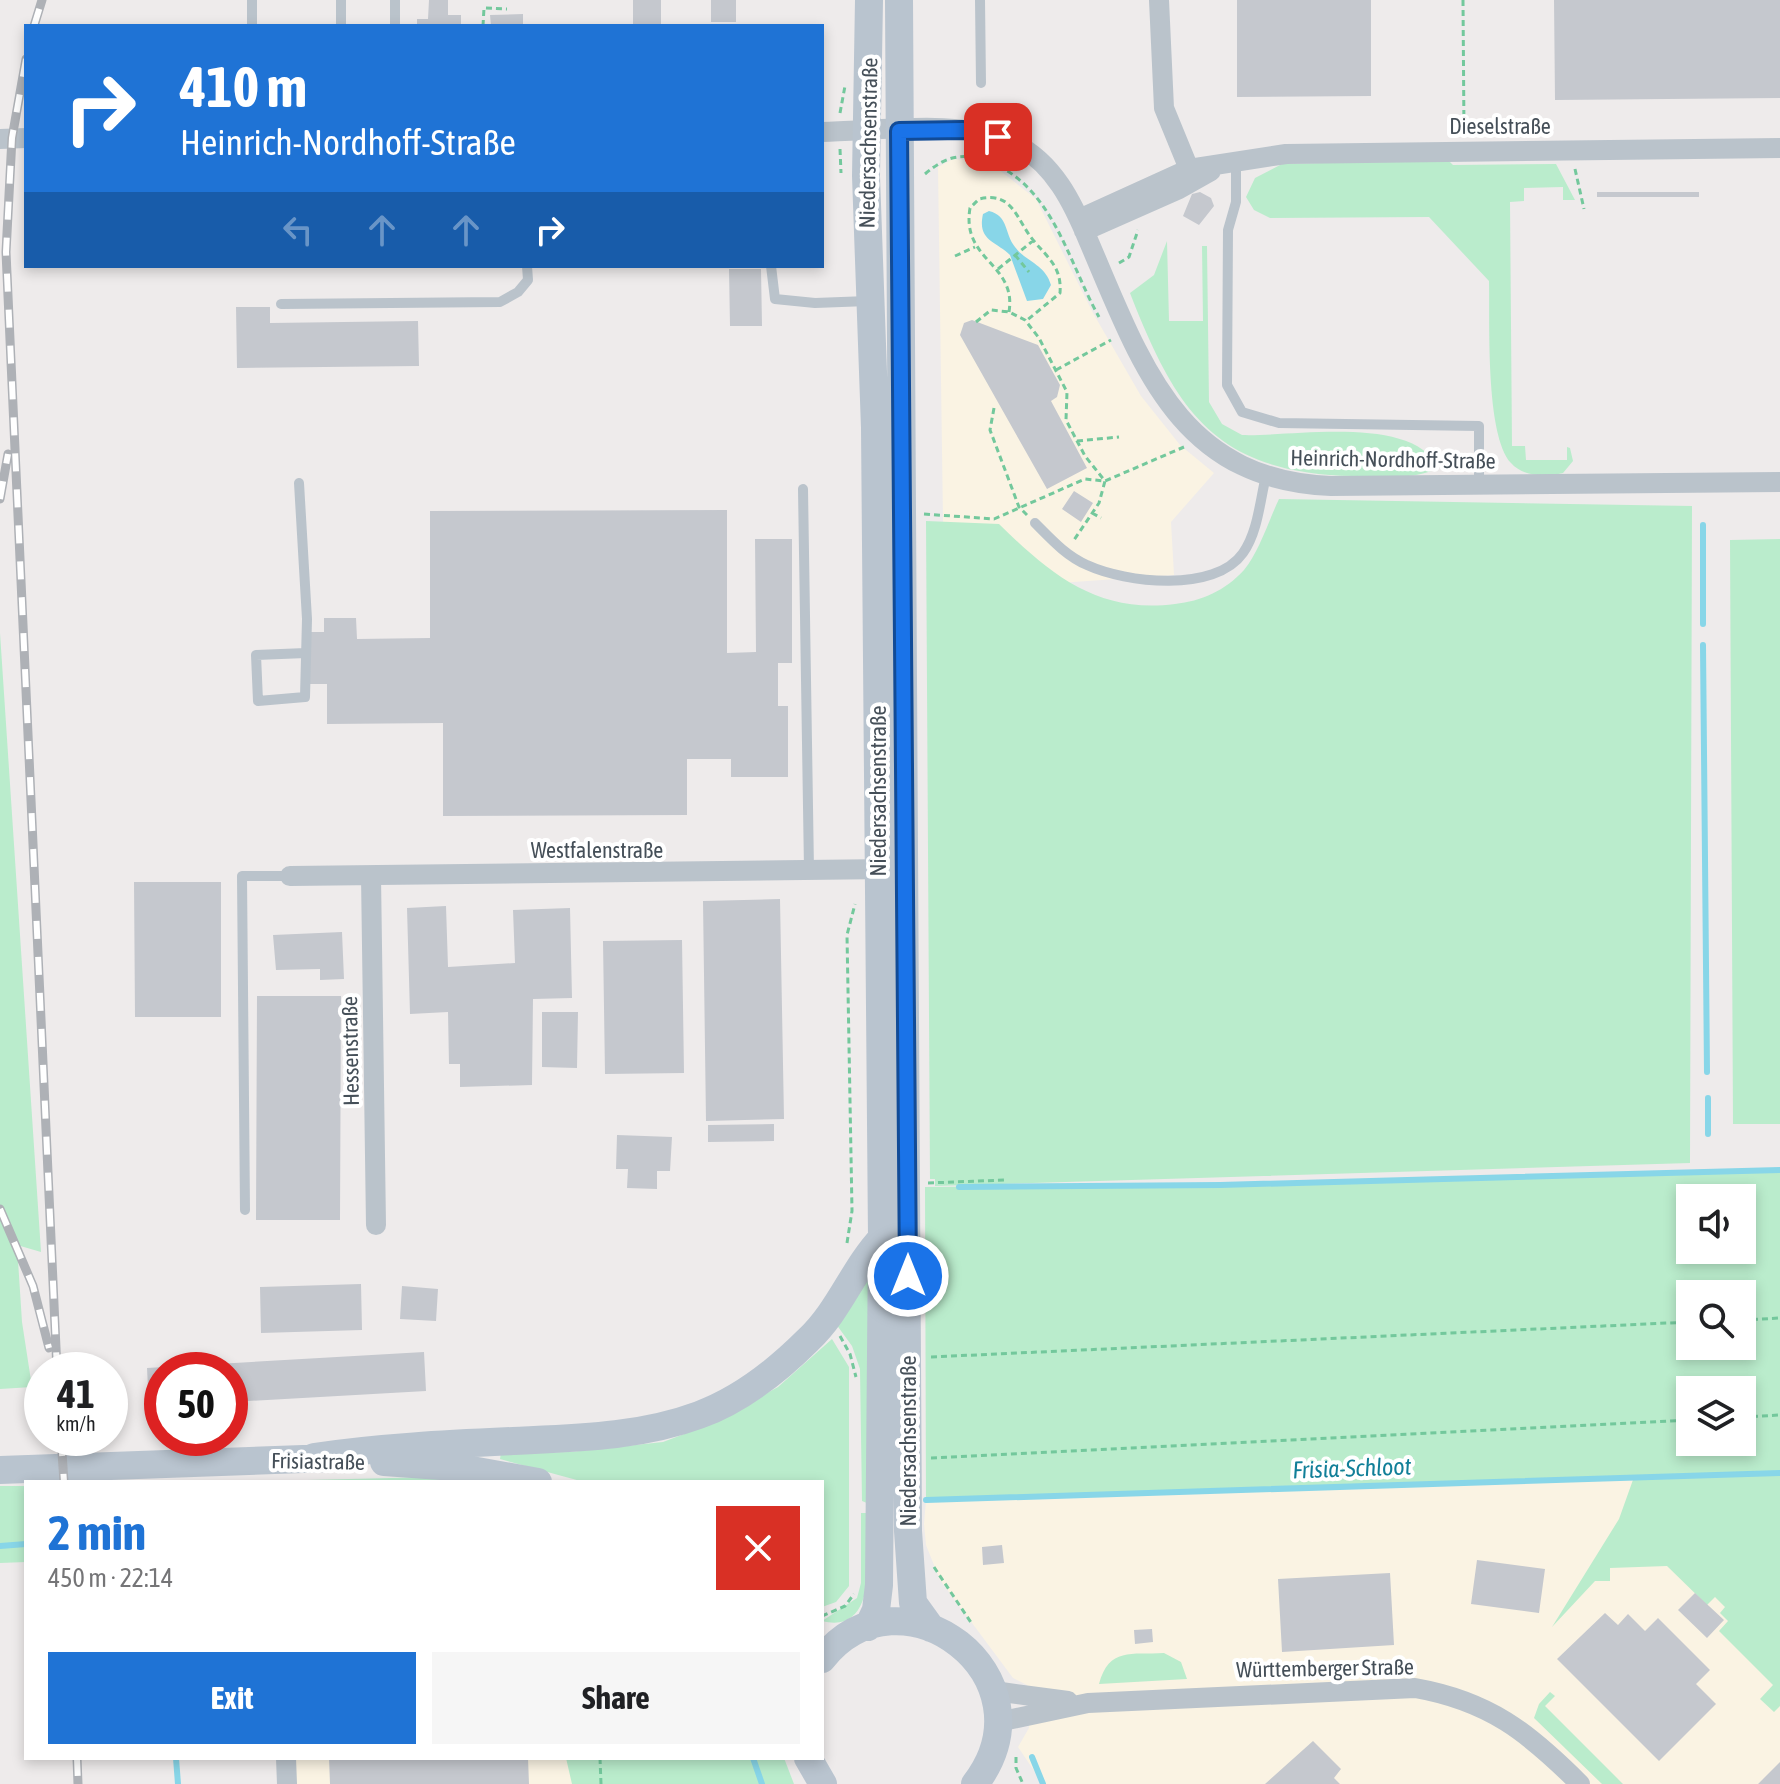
<!DOCTYPE html>
<meta charset="utf-8">
<style>
body{margin:0;font-family:"Asap Condensed",sans-serif;background:#f6f6f6;color:#202124;height:100vh;display:flex;flex-direction:column;font-size:30px;white-space:nowrap}
*{box-sizing:border-box;margin:0}
p{font-size:26px;color:#757577}
.icon{flex:none;width:44px;height:44px;fill:none;stroke:currentColor;stroke-width:2;stroke-linecap:round;stroke-linejoin:round}
.map{position:relative;flex:1;overflow:hidden}
.drawer{position:absolute;left:24px;top:1480px;width:800px;height:280px;display:flex;flex-direction:column;background:#fff;border-radius:0px;box-shadow:0 4px 12px #0003}
.drawer>*{flex:none}
.hud{position:absolute;left:24px;top:24px;width:800px;height:244px;border-radius:0px;box-shadow:0 4px 12px #0003;background:#1f73d5;color:#fff;overflow:hidden}
.controls{position:absolute;left:1676px;top:1184px;display:grid;gap:16px}
.controls a{display:grid;place-items:center;width:80px;height:80px;border-radius:0px;background:#fff;box-shadow:0 4px 12px #0003;font-size:40px}
.speed{position:absolute;left:24px;top:1352px;display:flex;gap:16px;font-size:40px;font-weight:700;text-align:center}
.speed>*{display:grid;place-content:center;width:104px;height:104px;border-radius:50%;background:#fff;box-shadow:0 4px 12px #0003;line-height:1}
.speed small{font-size:20px;font-weight:400}
.speed .limit{border:12px solid #d22;background:#fff;color:#111}
.pin{position:absolute;display:grid;place-items:center;width:68px;height:68px;color:#fff;margin:-34px;border-radius:16px;box-shadow:0 4px 12px #0006}
.me{position:absolute;width:88px;margin:-44px;rotate:0deg;stroke-linejoin:round;filter:drop-shadow(0 0 6px #0008)}
.turn{display:flex;align-items:center;gap:28px;height:168px;padding:0 24px;font-size:36px}
.turn .icon{width:104px;height:104px;stroke-width:2.5}
.turn b{display:block;font-size:56px;line-height:68px}
.lanes{display:flex;align-items:center;height:76px;padding:0 24px;background:#0003;justify-content:center;gap:40px;direction:ltr}
.lanes .off{opacity:.35}
.round{display:grid;place-items:center;flex:none;width:84px;height:84px;border-radius:0px;background:#f6f6f6}
.overview{display:flex;align-items:center;justify-content:space-between;height:136px;padding:0 24px}
h1{font-size:48px;font-weight:700;line-height:60px;color:#1f73d5}
.action{display:flex;gap:16px;margin-top:auto;padding:16px 24px}
.action a{flex:1;height:92px;border-radius:0px;background:#1f73d5;color:#fff;font-size:32px;font-weight:700;line-height:92px;text-align:center}
.action a+a{background:#f6f6f6;color:#202124}
.map>svg:first-child{display:block}
</style>
<div class="map">
<svg width="1780" height="1784" viewBox="0 0 1780 1784">
<rect width="100%" height="100%" fill="#eeebeb"/>
<path fill="#faf3e3" d="M953,159l23,2 22,8 38,30 57,114 48,83 39,49 34,28 -43,49 3,53 -230,16 -6,-424z
M1780,1473v311h-737l-25,-37 11,-19 -2,-43 -14,-7 -73,-98 -14,-35 -2,-21 2,-24z
M286,1758h314l1,26h-314z"/>
<path fill="#baeccc" fill-rule="evenodd" d="M1448,160l5,5 103,-1 19,36h-12v-13l-39,1v13l-14,1 2,244h13l1,14h41v-13l3,1 3,13 -10,12c-17,4 -40,4 -52,-10 -26,-28 -21,-143 -22,-182l-60,-64 -159,1 -16,-8 -8,-13 9,-19 27,-14z
M1167,241l2,80h34l-1,-75h5l2,156 13,22 20,11c49,2 172,-21 196,33 -26,13 -57,8 -85,8 -138,-3 -177,-65 -223,-183l24,-18z
M1279,499l413,7 -2,657 -755,23v-7h-5l-4,-658 73,3c52,51 99,90 176,80 26,-3 50,-13 69,-34 15,-18 25,-50 35,-71z
M1780,539v585h-47l-3,-584z
M0,633l41,619 -24,-7 5,77 10,65 -32,2z
M1780,1170v536l-6,6 -14,-13 13,-14 -54,-54 9,-10 -8,-8 5,-6 -10,-10 -8,8 -40,-39 -57,2v13h-15l-43,46 67,-108 15,-42 -708,23 -1,-313 295,-2zM1690,1198h52v52h-52zM1690,1294h52v52h-52zM1690,1390h52v52h-52z
M874,1265l-7,238 -5,-2 -2,-132 -8,-23 -16,-22z
M832,1339l17,28v219l-13,16 -14,5v-125h-238l-84,-23 1,-6 69,-1 93,-10 45,-17 70,-38z
M433,1477l23,5h-234z
M0,1486h26v76l-26,1z
M861,1513h6c1,34 13,123 -45,108l35,-23 4,-15z
M1164,1653l17,9 6,17 -88,5c10,-37 32,-29 65,-31z
M1550,1692l5,4 -10,10 78,78h-21l-68,-66 5,-14z
M566,1758h218l10,26h-222z"/>
<path fill="#88d6e8" d="M989,211c20,5 15,22 26,36 11,15 30,17 36,38l-8,14 -16,2 -17,-46c-14,-14 -33,-14 -27,-41z"/>
<g fill="none" stroke-linecap="round" stroke-linejoin="round">
<path stroke="#88d6e8" stroke-width="6" d="M1703,624v-99
M1703,645l4,427
M1708,1098v36
M959,1187l261,-2 560,-15
M926,1500l854,-27
M0,1546l26,-2
M1032,1757l11,27
M176,1758l2,26
M753,1758l9,26"/>
</g>
<path fill="#c5c8ce" d="M429,0h19v15h13v11h-44v-7h11z
M633,0h28v26h-28z
M711,0h25v22h-25z
M1237,0h134v96l-134,1z
M1554,0h226v98l-225,2z
M523,14v12h-32l-1,-11z
M1200,192l11,6 3,8 -15,19 -16,-9 9,-22z
M1597,192h102v5h-102z
M729,269h32l1,57h-32z
M236,307h34v16l148,-2 1,45 -182,2z
M972,320l66,25 22,40 -3,12 -6,4 36,67 -40,21 -87,-154 4,-12z
M1074,491l19,12 -12,19 -19,-13z
M727,510v143l29,-1 -1,-113h37v124h-14v43h10v71h-57v-18h-44v56l-244,1v-93l-116,1v-40h-18v-52h15v-14h32l1,21 73,-1v-127z
M134,882h87v135h-86z
M780,899l4,220 -78,2 -3,-220z
M446,906l2,61 67,-4 -2,-53 57,-2 2,90 -39,1 -1,86 -72,2v-23h-11l-1,-52 -38,2 -3,-106z
M342,932l2,47 -24,1v-11l-44,1 -3,-35z
M682,940l2,133 -79,1 -2,-133z
M257,996h84l-1,224h-84z
M542,1012h36l-1,56 -35,-1z
M774,1124v17l-66,1v-17z
M617,1135l55,2 -2,34h-13v18l-30,-1 1,-19h-12z
M361,1284l1,46 -101,3 -1,-46z
M402,1286l36,3 -2,32 -36,-2z
M424,1352l2,39 -196,11v-32h-68v36l-13,1 -2,-39z
M1002,1545l2,18 -21,2 -1,-18z
M1477,1560l68,9 -6,44 -68,-9z
M1390,1573l4,72 -112,7 -4,-73z
M1695,1593l29,27 -17,18 -29,-28z
M1605,1613l13,12 10,-11 17,17 13,-13 52,52 -14,14 20,20 -57,57 -102,-102z
M1152,1629l1,13 -18,2 -1,-14z
M1313,1741l28,28 -7,9 6,6h-75z
M329,1758h199l1,26h-199z
M1780,1762v22h-22z"/>
<g fill="none" stroke-linecap="round" stroke-linejoin="round">
<path stroke="#73c89c" stroke-width="3" stroke-dasharray="6 4" stroke-linecap="butt" d="M1463,0l1,132
M483,26l1,-18 23,1
M840,113l5,-27
M840,149l1,24
M1575,169l9,40
M925,174c20,-17 35,-22 62,-13 66,24 81,101 112,156
M1015,255l14,17
M955,256l20,-9
M1119,263l10,-6 9,-27
M998,269l36,-29
M1009,312c8,-49 -48,-51 -39,-104l9,-9c34,-8 37,20 54,41 15,18 29,27 27,53l-34,28
M976,322l15,-12 18,2 16,8 14,18 28,54 -1,28 19,36 20,25 -6,22 -25,37
M1056,370l55,-30
M994,408l-4,22 29,77 8,8
M1077,441l42,-4
M1092,513l9,5
M924,514l70,5 91,-40 20,2 79,-34
M928,1183l77,-3
M847,1243l5,-32 -5,-276 8,-31
M1742,1320l38,-2
M840,1336l10,18 6,23
M931,1357l759,-35
M1742,1417l38,-2
M931,1458l759,-38
M934,1567l38,57
M822,1616l23,-10 9,-12
M1016,1757v11l7,16
M600,1758l1,26"/>
<path stroke="#bac3cb" stroke-width="10" d="M252,0v26
M980,0l1,83
M341,26v-26
M395,26v-26
M1236,161v41l-8,28 -1,155 15,27 37,11 200,3v59
M771,266l4,33 40,4 53,-2
M281,304l219,-2 18,-10 10,-12 -1,-14
M299,483l8,136 -2,78 -47,4 -2,-46 50,-2
M803,489l6,381
M1035,523c16,16 31,33 52,42 39,18 128,28 156,-12 15,-21 17,-53 23,-77
M245,1210l-3,-334h48"/>
<path stroke="#bac3cb" stroke-width="20" d="M1159,0l5,108 25,61
M822,132c57,-1 141,-14 192,11 40,20 59,60 75,99 52,121 89,238 242,244l449,-4
M0,139l26,-1
M1079,219l110,-50 97,-15 494,-6
M1084,231l95,-42 32,-18
M290,876l599,-7
M371,876l5,349
M994,1691l74,10
M998,1722l90,-19 327,-15c74,13 113,44 165,96
M286,1758l1,26"/>
<path stroke="#b9c4cf" stroke-width="28" d="M899,0l9,1531 5,72 18,25
M314,1457c67,-10 133,-13 199,-16 63,-3 127,-4 186,-26 41,-15 78,-44 109,-75 32,-30 45,-71 74,-102
M384,1462l71,5 83,15
M0,1470l331,-12
M868,1627l8,-17 3,-25 3,-347 -7,-810 -9,-252 3,-176
M822,1659c79,-100 235,18 153,125
M808,1758l15,26"/>
<g stroke="#aeb1b6" stroke-width="9">
<path id="rail" d="M34,26l8,-26
M26,59l-14,79 -6,114 51,1118
M0,499l8,-45
M0,1209l33,77 16,62
M61,1438l3,44
M77,1758l1,26"/>
</g>
<use href="#rail" stroke="#fff" stroke-width="6" stroke-dasharray="18" stroke-linecap="butt"/>
</g>
<g fill="none" stroke-linecap="round" stroke-linejoin="round">
<g stroke="#114b97" stroke-width="20">
<path id="route" d="M908,1276l-9,-1145 64,-1 35,7"/>
</g>
<use href="#route" stroke="#1a73e8" stroke-width="14"/>
</g>
<g text-anchor="middle" dominant-baseline="central" stroke-width="8" stroke-linejoin="round" paint-order="stroke">
<g font-size="22" fill="#454f58" stroke="#fff">
<text x="1500" y="126">Dieselstraße</text>
<text transform="translate(868 143) rotate(-89)">Niedersachsenstraße</text>
<text transform="translate(1393 459) rotate(1)">Heinrich-Nordhoff-Straße</text>
<text transform="translate(878 791) rotate(-90)">Niedersachsenstraße</text>
<text x="597" y="850">Westfalenstraße</text>
<text transform="translate(350 1051) rotate(-91)">Hessenstraße</text>
<text transform="translate(908 1441) rotate(-90)">Niedersachsenstraße</text>
<text transform="translate(318 1461) rotate(1)">Frisiastraße</text>
<text transform="translate(1325 1668) rotate(-1)">Württemberger Straße</text>
</g>
<g font-size="24" font-style="italic" fill="#117f98" stroke="#fff">
<text transform="translate(1352 1468) rotate(-2)">Frisia-Schloot</text>
</g>
</g>
</svg>
<div class="controls">
<a><svg class="icon" aria-label="sound" viewBox="0 0 24 24"><path d="M4 9h4l5-4v14l-5-4H4zM17 9q2 3 0 6"/></svg></a>
<a><svg class="icon" aria-label="search" viewBox="0 0 24 24"><circle cx="10" cy="10" r="6"/><path d="M15 15l6 6"/></svg></a>
<a><svg class="icon" aria-label="layers" viewBox="0 0 24 24"><path d="M12 4l9 5-9 5-9-5zM3 14l9 5 9-5"/></svg></a>
</div>
<div class="speed"><div>41<small>km/h</small></div><div class="limit">50</div></div>
<div class="pin" style="left:998px;top:137px;background:#d93025"><svg class="icon" aria-label="arrive" viewBox="0 0 24 24"><path d="M6 21V4h12l-3 4 3 4H6"/></svg></div>
<svg class="me" style="left:908px;top:1276px" viewBox="-20 -20 40 40"><circle r="17" fill="#1a73e8" stroke="#fff" stroke-width="3"/><path d="M0-11L8 9 0 5-8 9z" fill="#fff"/></svg>
<div class="hud">
<div class="turn"><svg class="icon" aria-label="right" viewBox="0 0 24 24"><path d="M7 20v-9h11M14 6l5 5-5 5"/></svg><div><b>410 m</b>Heinrich-Nordhoff-Straße</div></div>
<div class="lanes"><svg class="icon off" aria-label="left" viewBox="0 0 24 24"><path d="M17 20v-9H6M10 6l-5 5 5 5"/></svg><svg class="icon off" aria-label="ahead" viewBox="0 0 24 24"><path d="M12 20V5M6 11l6-6 6 6"/></svg><svg class="icon off" aria-label="ahead" viewBox="0 0 24 24"><path d="M12 20V5M6 11l6-6 6 6"/></svg><svg class="icon" aria-label="right" viewBox="0 0 24 24"><path d="M7 20v-9h11M14 6l5 5-5 5"/></svg></div>
</div>
<section class="drawer">
<div class="overview"><div><h1>2 min</h1><p>450 m · 22:14</p></div><a class="round" style="background:#d93025;color:#fff"><svg class="icon" aria-label="close" viewBox="0 0 24 24"><path d="M6 6l12 12M18 6L6 18"/></svg></a></div>
<div class="action"><a>Exit</a><a>Share</a></div>
</section>
</div>
